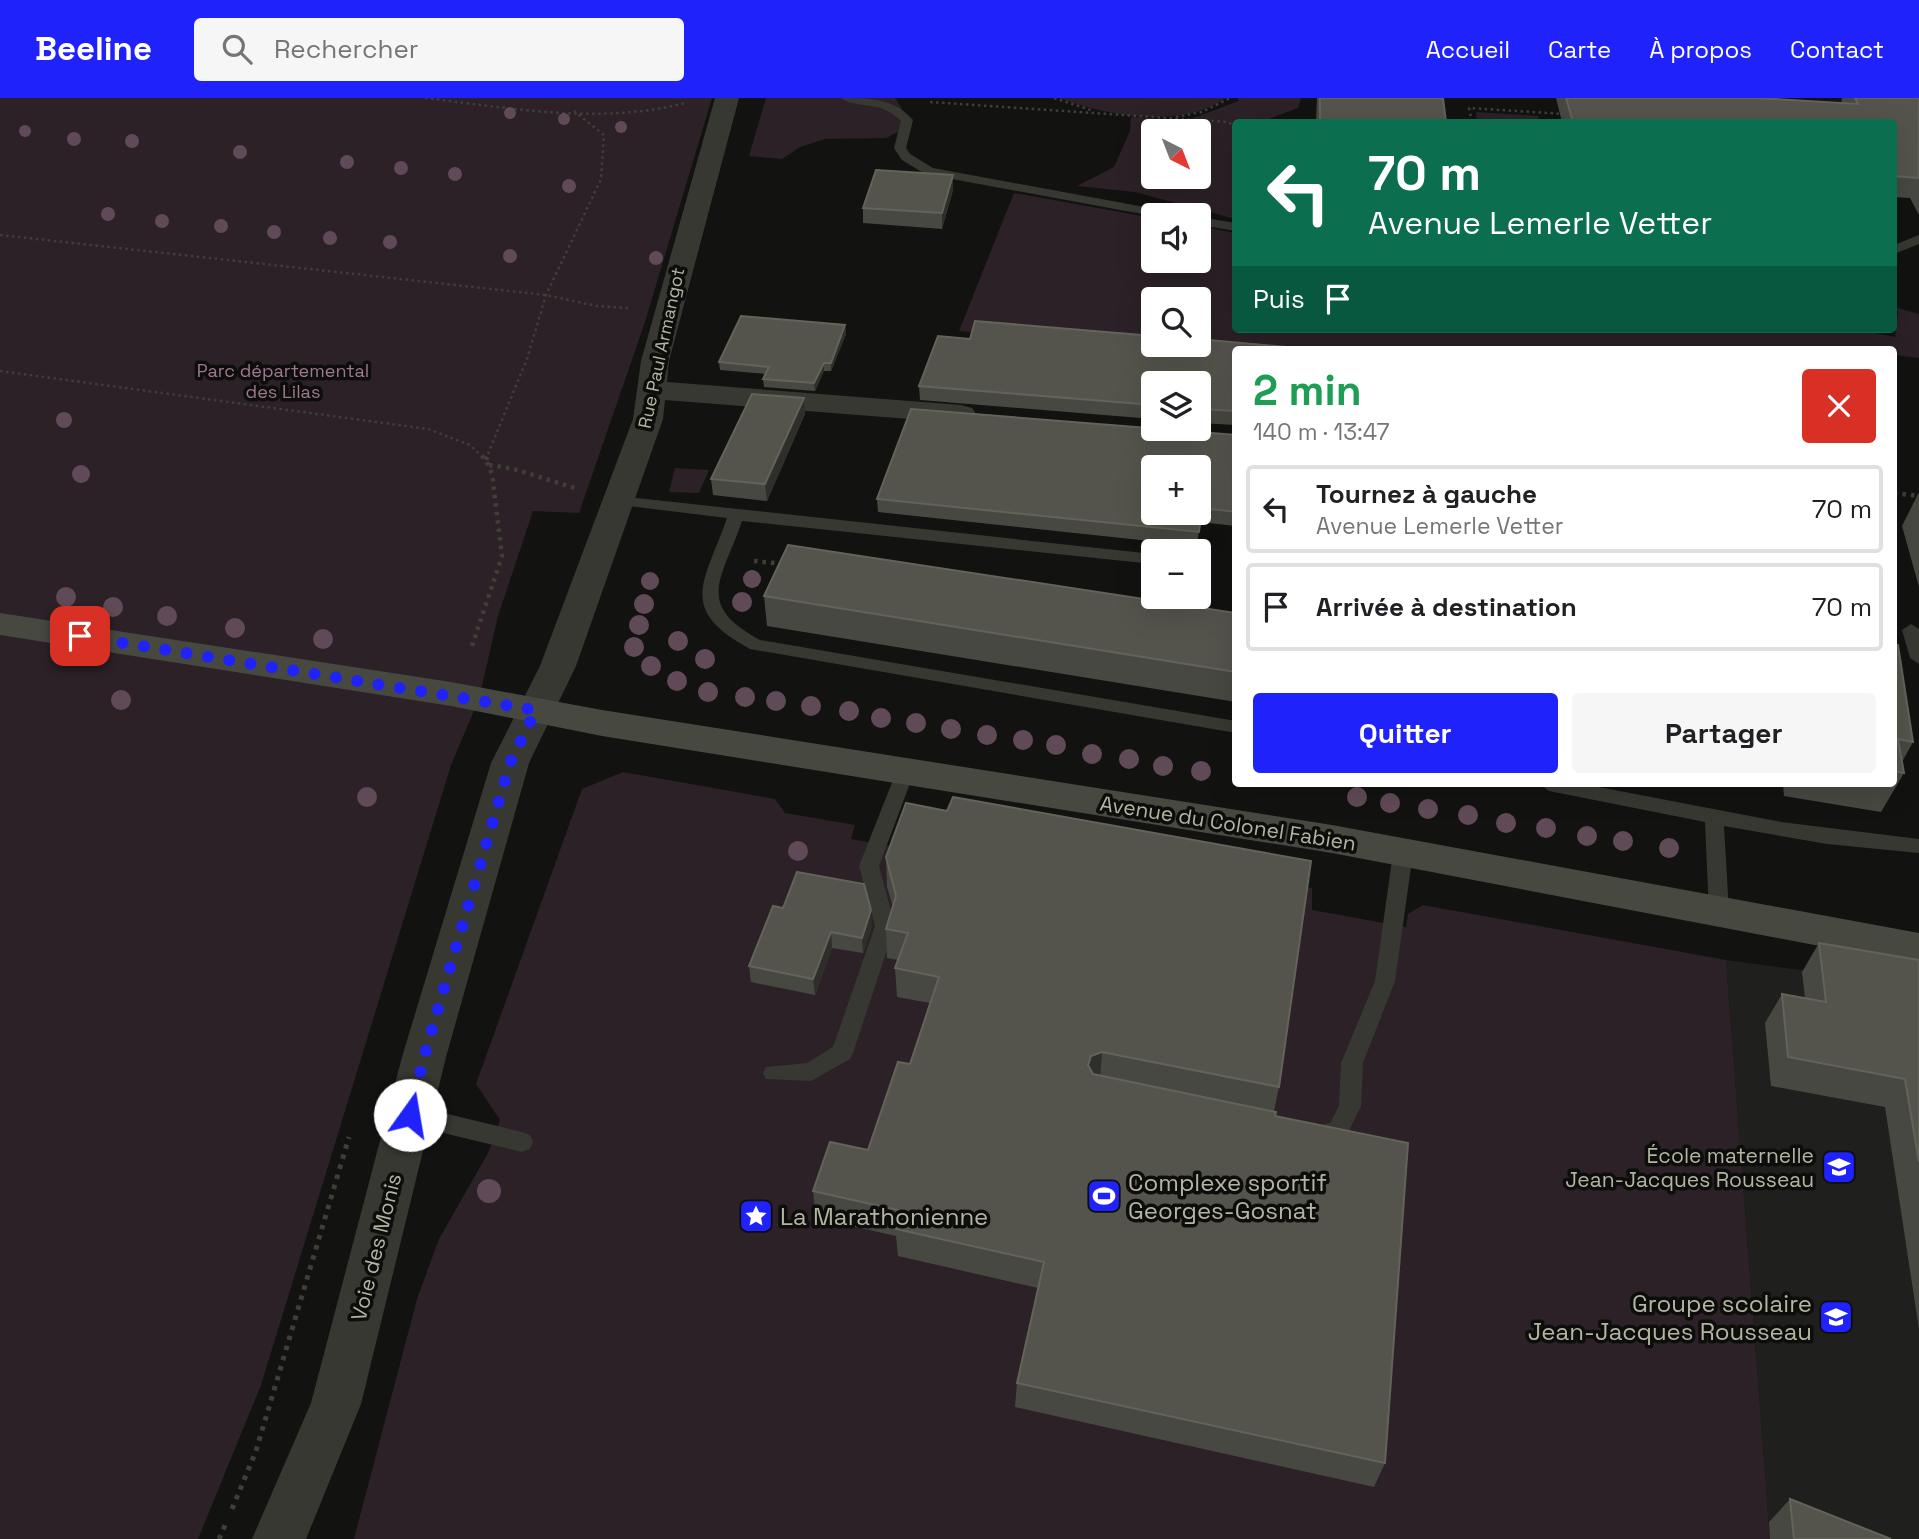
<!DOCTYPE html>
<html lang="fr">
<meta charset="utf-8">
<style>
body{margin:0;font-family:"Space Grotesk",sans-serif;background:#f6f6f6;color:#202124;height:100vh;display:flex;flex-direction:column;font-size:26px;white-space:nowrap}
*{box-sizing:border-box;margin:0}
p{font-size:23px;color:#757577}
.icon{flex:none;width:38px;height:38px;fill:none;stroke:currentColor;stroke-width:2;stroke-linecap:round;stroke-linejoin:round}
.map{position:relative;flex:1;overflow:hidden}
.drawer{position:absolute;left:1232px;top:248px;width:665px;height:441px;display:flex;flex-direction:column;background:#fff;border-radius:7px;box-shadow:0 7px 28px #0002}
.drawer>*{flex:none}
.guide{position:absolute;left:1232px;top:21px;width:665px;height:214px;border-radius:7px;box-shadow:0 7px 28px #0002;background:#0b6e4f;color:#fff;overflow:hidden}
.needle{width:46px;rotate:138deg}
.tools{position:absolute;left:1141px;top:21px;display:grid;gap:14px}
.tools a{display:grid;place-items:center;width:70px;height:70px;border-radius:7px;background:#fff;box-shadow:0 7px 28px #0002;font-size:35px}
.pin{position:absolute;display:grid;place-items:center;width:60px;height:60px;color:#fff;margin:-30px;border-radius:14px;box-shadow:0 4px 10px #0006}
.me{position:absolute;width:77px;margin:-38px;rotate:13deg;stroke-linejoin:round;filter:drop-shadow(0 0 5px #0008)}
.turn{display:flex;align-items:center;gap:24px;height:147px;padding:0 21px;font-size:32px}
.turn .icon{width:91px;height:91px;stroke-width:2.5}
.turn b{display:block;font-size:49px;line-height:60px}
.then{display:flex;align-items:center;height:66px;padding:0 21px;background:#0003;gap:14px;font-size:26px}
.round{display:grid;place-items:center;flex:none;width:74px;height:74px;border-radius:7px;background:#f6f6f6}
.headline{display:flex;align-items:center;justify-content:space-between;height:119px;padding:0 21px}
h1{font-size:42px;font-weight:800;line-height:52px;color:#1e9e55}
.button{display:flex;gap:14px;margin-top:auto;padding:14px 21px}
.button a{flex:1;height:80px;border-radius:7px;background:#2022fc;color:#fff;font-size:28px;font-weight:800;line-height:80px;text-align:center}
.button a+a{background:#f6f6f6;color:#202124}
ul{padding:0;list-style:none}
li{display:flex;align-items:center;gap:21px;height:88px;margin:0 14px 10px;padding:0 7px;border:4px solid #e0e0e0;border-radius:7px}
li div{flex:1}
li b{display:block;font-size:26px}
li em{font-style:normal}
header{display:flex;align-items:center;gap:42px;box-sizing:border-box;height:98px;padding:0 35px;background:#2022fc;color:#fff}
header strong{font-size:33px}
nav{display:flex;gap:38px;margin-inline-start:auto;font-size:24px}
.search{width:490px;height:63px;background:#f6f6f6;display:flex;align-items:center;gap:18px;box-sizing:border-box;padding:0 24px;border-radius:7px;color:#757577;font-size:26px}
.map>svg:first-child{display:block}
</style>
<header>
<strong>Beeline</strong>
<div class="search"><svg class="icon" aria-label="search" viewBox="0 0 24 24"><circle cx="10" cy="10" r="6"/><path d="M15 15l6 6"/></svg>Rechercher</div>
<nav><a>Accueil</a><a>Carte</a><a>À propos</a><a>Contact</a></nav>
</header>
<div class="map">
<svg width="1919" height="1441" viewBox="0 0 1919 1441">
<rect width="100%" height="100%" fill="#121311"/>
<path fill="#1f201d" d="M1726,862l193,26v553h-149z"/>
<path fill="#2b2127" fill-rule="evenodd" d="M0,0h712l-67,224 -66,191 -46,-2 -35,105 -19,83 -28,66 -190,620 -63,154h-198z
M766,0h129l17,27 -26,13 -61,1 -25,8 -18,12 -33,-3z
M1059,0h167c-45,32 -119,18 -167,0z
M1238,0h63l-3,10 -37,14h-25l-1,97 -100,-27 -58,-6 37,-19 16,-36 1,-14 57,3 51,-19zM1153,33h46v46h-46z
M1476,14l62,4 1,6h-62z
M1014,95l139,25v43h46v-35l36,7 1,96h618l41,8 3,-25 -4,-5 25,7v44l-25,-3v-5h-658l-1,6 -276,-25zM1153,201h46v46h-46z
M675,370l34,2 -10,23 -30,-1z
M623,674l152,27 10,14 70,12 -4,14 50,9 53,-25 358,65v22l94,17 2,-13 15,-9 303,55 44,579h-1416l63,-240 22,-60 49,-86 12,-33 -24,-36 106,-295z"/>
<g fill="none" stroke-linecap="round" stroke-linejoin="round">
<path stroke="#3f3f38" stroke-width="2.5" stroke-dasharray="2.5 3.5" stroke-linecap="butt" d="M425,0c86,10 175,27 260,5
M1054,0l40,13
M930,4l297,20 9,4
M1176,19l26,-5 28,-14
M1472,24l-3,-14 96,6
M0,137l546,60 51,11 31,2
M0,273l428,58 42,16 9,9
M488,356l39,-95 19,-64 55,-116 3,-44 -30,-24"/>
<path stroke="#3f3f38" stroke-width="4.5" stroke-dasharray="3.5 5" stroke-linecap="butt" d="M486,362l3,-8
M489,367l25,4 64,20
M1894,395l25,3
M754,463l29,3
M472,548l30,-90 -10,-82 -6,-14 -8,-8"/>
<path stroke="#3f3f38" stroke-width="5" stroke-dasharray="4.5 6" stroke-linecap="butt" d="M232,1411l24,-58 93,-314
M219,1441l7,-16"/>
<path fill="#373832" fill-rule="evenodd" d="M841,0c28,0 53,0 72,22l-7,28 4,6 23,14 233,43 6,4 -19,1 -228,-42 -23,-14 -8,-12 7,-27c-22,-22 -43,-11 -60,-23z
M1199,119l37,6v8l-37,-6z
M1919,137v9l-25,10v-9z
M618,398l535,58v10l-411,-43c-19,57 -49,83 18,119l476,81v12l-486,-84c-74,-40 -45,-67 -23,-131l-115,-14 -2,-3z
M1911,526l8,5v35l-9,-6 -8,-28z
M906,665l9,7 -36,96 16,60 -42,127 -3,6 -39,22 -45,-2 -3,-6 3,-6 41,-4 26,-16 42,-121 -16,-60 38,-96z
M1540,686h43l198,38 138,17v14l-92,-9 -103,-18 5,86 -3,5h-14l-3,-5 -4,-90 -156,-31z
M1403,748l7,2 3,5 -18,128 -32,82 -2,43 -16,33 -31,6 -8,-3 -3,-7 3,-7 24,-5 9,-17 2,-43 34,-82 18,-128 3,-5z
M410,1007l112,27 8,3 3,7 -3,7 -8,3 -112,-27 -8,-3 -3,-7 3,-7z"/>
<path fill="#373832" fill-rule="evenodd" d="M715,0h24l-70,263 -2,21 294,23 11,3 4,6 -4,6 -11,3 -296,-23 -2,19 -87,247 -47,97 -83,294 -85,347 -55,135h-54l59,-136 91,-346 89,-294 49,-97 93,-247 8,-58z"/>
<path fill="#474840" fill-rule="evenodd" d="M0,515l451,69 151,28 730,115 587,108v32l-587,-112 -730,-117 -151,-30 -451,-71z"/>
</g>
<g fill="#614a57">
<circle cx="510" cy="15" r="6"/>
<circle cx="564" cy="21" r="6"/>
<circle cx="621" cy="29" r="6"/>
<circle cx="25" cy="33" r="6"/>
<circle cx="74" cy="41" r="7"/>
<circle cx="132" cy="43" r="7"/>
<circle cx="240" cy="54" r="7"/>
<circle cx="347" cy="64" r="7"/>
<circle cx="401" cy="70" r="7"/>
<circle cx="455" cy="76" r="7"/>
<circle cx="569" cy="88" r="7"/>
<circle cx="108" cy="116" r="7"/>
<circle cx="162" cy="123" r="7"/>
<circle cx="221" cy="128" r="7"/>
<circle cx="274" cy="134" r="7"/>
<circle cx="330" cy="140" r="7"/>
<circle cx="390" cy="144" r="7"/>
<circle cx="510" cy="158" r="7"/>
<circle cx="656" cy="160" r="7"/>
<circle cx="64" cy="322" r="8"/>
<circle cx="81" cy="376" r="9"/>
<circle cx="752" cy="481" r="9"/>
<circle cx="650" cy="483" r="9"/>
<circle cx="66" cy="499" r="10"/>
<circle cx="742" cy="504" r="10"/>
<circle cx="644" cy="506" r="10"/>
<circle cx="113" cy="509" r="10"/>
<circle cx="167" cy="518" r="10"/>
<circle cx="639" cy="527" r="10"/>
<circle cx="235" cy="530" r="10"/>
<circle cx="323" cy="541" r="10"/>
<circle cx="678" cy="543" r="10"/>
<circle cx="634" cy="549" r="10"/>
<circle cx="705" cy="561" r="10"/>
<circle cx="651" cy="568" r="10"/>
<circle cx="677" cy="583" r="10"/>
<circle cx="708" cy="594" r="10"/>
<circle cx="745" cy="599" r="10"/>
<circle cx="121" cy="602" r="10"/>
<circle cx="776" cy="603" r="10"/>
<circle cx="811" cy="608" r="10"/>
<circle cx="849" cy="613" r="10"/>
<circle cx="881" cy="620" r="10"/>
<circle cx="916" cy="625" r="10"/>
<circle cx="951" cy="631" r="10"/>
<circle cx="987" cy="637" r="10"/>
<circle cx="1023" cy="642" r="10"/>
<circle cx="1056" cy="647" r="10"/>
<circle cx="1092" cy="656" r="10"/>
<circle cx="1129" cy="661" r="10"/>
<circle cx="1163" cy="668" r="10"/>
<circle cx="1201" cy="673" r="10"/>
<circle cx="367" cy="699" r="10"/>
<circle cx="1357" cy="699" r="10"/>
<circle cx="1390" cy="705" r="10"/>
<circle cx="1428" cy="711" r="10"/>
<circle cx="1468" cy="717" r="10"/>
<circle cx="1506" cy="725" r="10"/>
<circle cx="1546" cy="730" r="10"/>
<circle cx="1587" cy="738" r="10"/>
<circle cx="1623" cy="743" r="10"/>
<circle cx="1669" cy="750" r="10"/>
<circle cx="798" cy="753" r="10"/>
<circle cx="489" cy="1093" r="12"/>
</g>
<path fill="#484842" d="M1317,0h126l3,24h-130z
M1556,0h202l83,5 1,-5h77v117l-9,-17 -16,-1v-75h-332z
M953,92l-11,39 -79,-6v-15z
M845,227l1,9 -15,37h-7l-9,20 -51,-4 -1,-8 3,-5 -46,-4 -1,-8z
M970,241l266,11v75l-37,-2v-40h-46v36l-233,-19 -1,-14z
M804,300l1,16 -38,87 -54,-6 -2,-16z
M1236,337v91l-36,-4 -3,24 -319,-34 -1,-13z
M1919,394v95l-17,-61z
M764,498l472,17v89l-469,-76z
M1894,546l19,98 -11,20 2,11 -23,39 -97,-16 -1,-12h111z
M886,759l393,230 -5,24 111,352 -11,24 -359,-80 2,-24 21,-95 -140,-32 -2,-20 -80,-18 -3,-27 55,-41 42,-86 20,-61 -33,-6 -2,-29 3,-8 -11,-2 -1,-29 7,-22 -6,-20z
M783,810l89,18 -9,27 -31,-5 -17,47 -64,-13 -2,-16z
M1819,845l100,17v369l-34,-222 -114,-21 -6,-63 17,-29 23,4 -3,-26z
M1790,1401l101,40h-121l-1,-17z"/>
<path fill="#2e2e2a" d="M953,77v15l-11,39v-16z
M845,227l1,9 -15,37v-8z
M824,265v8l-9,20 -1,-8z
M804,300l1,16 -38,87 -2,-17z
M871,812l1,16 -9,27 -1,-15z
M831,834l1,16 -17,47 -2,-16z
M1102,954l-2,28 -11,4 -1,-19 3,-9z"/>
<path fill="#54544d" stroke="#63635a" stroke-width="2" fill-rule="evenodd" d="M1320,0h123l3,24h-126z
M1566,0h192l100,6 -3,-6h64v80l-25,-2v-54h-321z
M876,72l77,5 -11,38 -79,-5z
M741,218l104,9 -14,38h-7l-10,20 -51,-4 6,-12 -50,-5z
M975,223l178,15v9h46v-6l119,11h-82v61l-35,-2 -2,3v-29h-46v22l-234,-19 19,-50 32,3z
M752,296l52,4 -39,86 -54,-5z
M911,311l325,26v77l-34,-4 -3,24 -322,-33zM1153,369h46v46h-46z
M788,447l448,68v59l-472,-76z
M1894,546l4,1 15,97 -15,-3 6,34 -10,-2z
M953,699l358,64 -32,226 -177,-35 -11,4 -3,9 5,9 183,38 -1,4 133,27 -23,320 -368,-80 27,-121 -148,-33 6,-18 -89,-20 17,-49 38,8 30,-88 12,2 29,-87 -44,-9 13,-35 -22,-4 10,-33 -10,-39 20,-54 41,8z
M797,774l67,12 7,26 -9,28 -31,-6 -18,47 -64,-13 24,-60 10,2z
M1819,845l100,17v202l-14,-83 -117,-22 -6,-63 44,8z
M1790,1401l101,40h-97z"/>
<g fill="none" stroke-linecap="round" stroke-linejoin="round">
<path stroke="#2022fc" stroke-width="12" stroke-dasharray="0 21.6" d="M80,538l456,74 -26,53 -86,294 -14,58"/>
</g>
<defs>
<g id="school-square" transform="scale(1.75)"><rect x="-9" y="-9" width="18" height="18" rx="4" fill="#2022fc" stroke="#0d0e0c"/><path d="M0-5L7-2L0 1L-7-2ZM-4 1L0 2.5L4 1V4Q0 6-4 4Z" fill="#fff"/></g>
<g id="stadium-square" transform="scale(1.75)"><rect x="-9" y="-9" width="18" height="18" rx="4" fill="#2022fc" stroke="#0d0e0c"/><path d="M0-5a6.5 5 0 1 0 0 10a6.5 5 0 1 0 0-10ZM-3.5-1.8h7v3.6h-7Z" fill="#fff"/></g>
<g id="sight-square" transform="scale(1.75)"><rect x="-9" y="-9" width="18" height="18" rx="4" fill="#2022fc" stroke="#0d0e0c"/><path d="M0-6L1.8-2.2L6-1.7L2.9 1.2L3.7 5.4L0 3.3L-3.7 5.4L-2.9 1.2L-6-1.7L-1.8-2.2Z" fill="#fff"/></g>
</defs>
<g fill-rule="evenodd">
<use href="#school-square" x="1839" y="1069"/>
<use href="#stadium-square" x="1104" y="1098"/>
<use href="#sight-square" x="756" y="1118"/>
<use href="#school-square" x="1836" y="1219"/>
</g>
<g text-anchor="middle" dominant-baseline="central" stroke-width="7" stroke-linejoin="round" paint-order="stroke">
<g font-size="18" fill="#b4b4a2" stroke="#0d0e0c">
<text transform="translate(661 250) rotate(-78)">Rue Paul Armangot</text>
</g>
<g font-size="18" fill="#a17790" stroke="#0d0e0c">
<text x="283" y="272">Parc départemental<tspan x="283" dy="21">des Lilas</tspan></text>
</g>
<g font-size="21" fill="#b4b4a2" stroke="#0d0e0c">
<text transform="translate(1228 725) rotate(9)">Avenue du Colonel Fabien</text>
<text transform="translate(376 1149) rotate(-76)">Voie des Monis</text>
</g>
<g font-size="21" fill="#b4b4a2" stroke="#0d0e0c" text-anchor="end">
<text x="1814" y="1057">École maternelle<tspan x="1814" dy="24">Jean-Jacques Rousseau</tspan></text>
</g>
<g font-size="24" fill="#b4b4a2" stroke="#0d0e0c" text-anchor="start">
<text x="1128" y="1084">Complexe sportif<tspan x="1128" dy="28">Georges-Gosnat</tspan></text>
<text x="780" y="1118">La Marathonienne</text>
<text x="1812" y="1205" text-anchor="end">Groupe scolaire<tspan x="1812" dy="28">Jean-Jacques Rousseau</tspan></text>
</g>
</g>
</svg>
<div class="tools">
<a><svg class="needle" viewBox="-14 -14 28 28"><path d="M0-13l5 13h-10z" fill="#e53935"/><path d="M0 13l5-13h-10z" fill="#757577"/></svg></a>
<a><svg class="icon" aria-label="sound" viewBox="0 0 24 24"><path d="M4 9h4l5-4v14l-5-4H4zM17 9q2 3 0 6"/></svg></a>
<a><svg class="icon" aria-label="search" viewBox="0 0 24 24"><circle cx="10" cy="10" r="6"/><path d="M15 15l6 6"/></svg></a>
<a><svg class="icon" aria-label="layers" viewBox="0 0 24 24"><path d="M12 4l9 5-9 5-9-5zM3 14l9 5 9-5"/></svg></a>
<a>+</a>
<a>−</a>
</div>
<div class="pin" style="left:80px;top:538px;background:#d93025"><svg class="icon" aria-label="arrive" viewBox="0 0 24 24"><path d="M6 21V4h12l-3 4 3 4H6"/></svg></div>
<svg class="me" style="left:410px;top:1017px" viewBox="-20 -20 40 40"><circle r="19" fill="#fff"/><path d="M0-13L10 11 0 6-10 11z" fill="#2022fc"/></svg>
<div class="guide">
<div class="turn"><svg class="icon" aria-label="left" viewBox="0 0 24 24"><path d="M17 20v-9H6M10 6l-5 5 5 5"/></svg><div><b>70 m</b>Avenue Lemerle Vetter</div></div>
<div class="then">Puis<svg class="icon" aria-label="arrive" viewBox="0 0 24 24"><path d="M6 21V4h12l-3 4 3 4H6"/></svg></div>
</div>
<section class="drawer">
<div class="headline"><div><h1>2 min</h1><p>140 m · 13:47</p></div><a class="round" style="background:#d93025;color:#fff"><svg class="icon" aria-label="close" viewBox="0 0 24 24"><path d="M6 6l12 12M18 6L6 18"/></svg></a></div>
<ul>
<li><svg class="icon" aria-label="left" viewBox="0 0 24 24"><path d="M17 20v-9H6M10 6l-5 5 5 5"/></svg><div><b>Tournez à gauche</b><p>Avenue Lemerle Vetter</p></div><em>70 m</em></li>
<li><svg class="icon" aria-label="arrive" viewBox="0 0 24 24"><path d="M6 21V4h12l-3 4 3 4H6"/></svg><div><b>Arrivée à destination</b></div><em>70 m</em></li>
</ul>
<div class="button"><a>Quitter</a><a>Partager</a></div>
</section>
</div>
